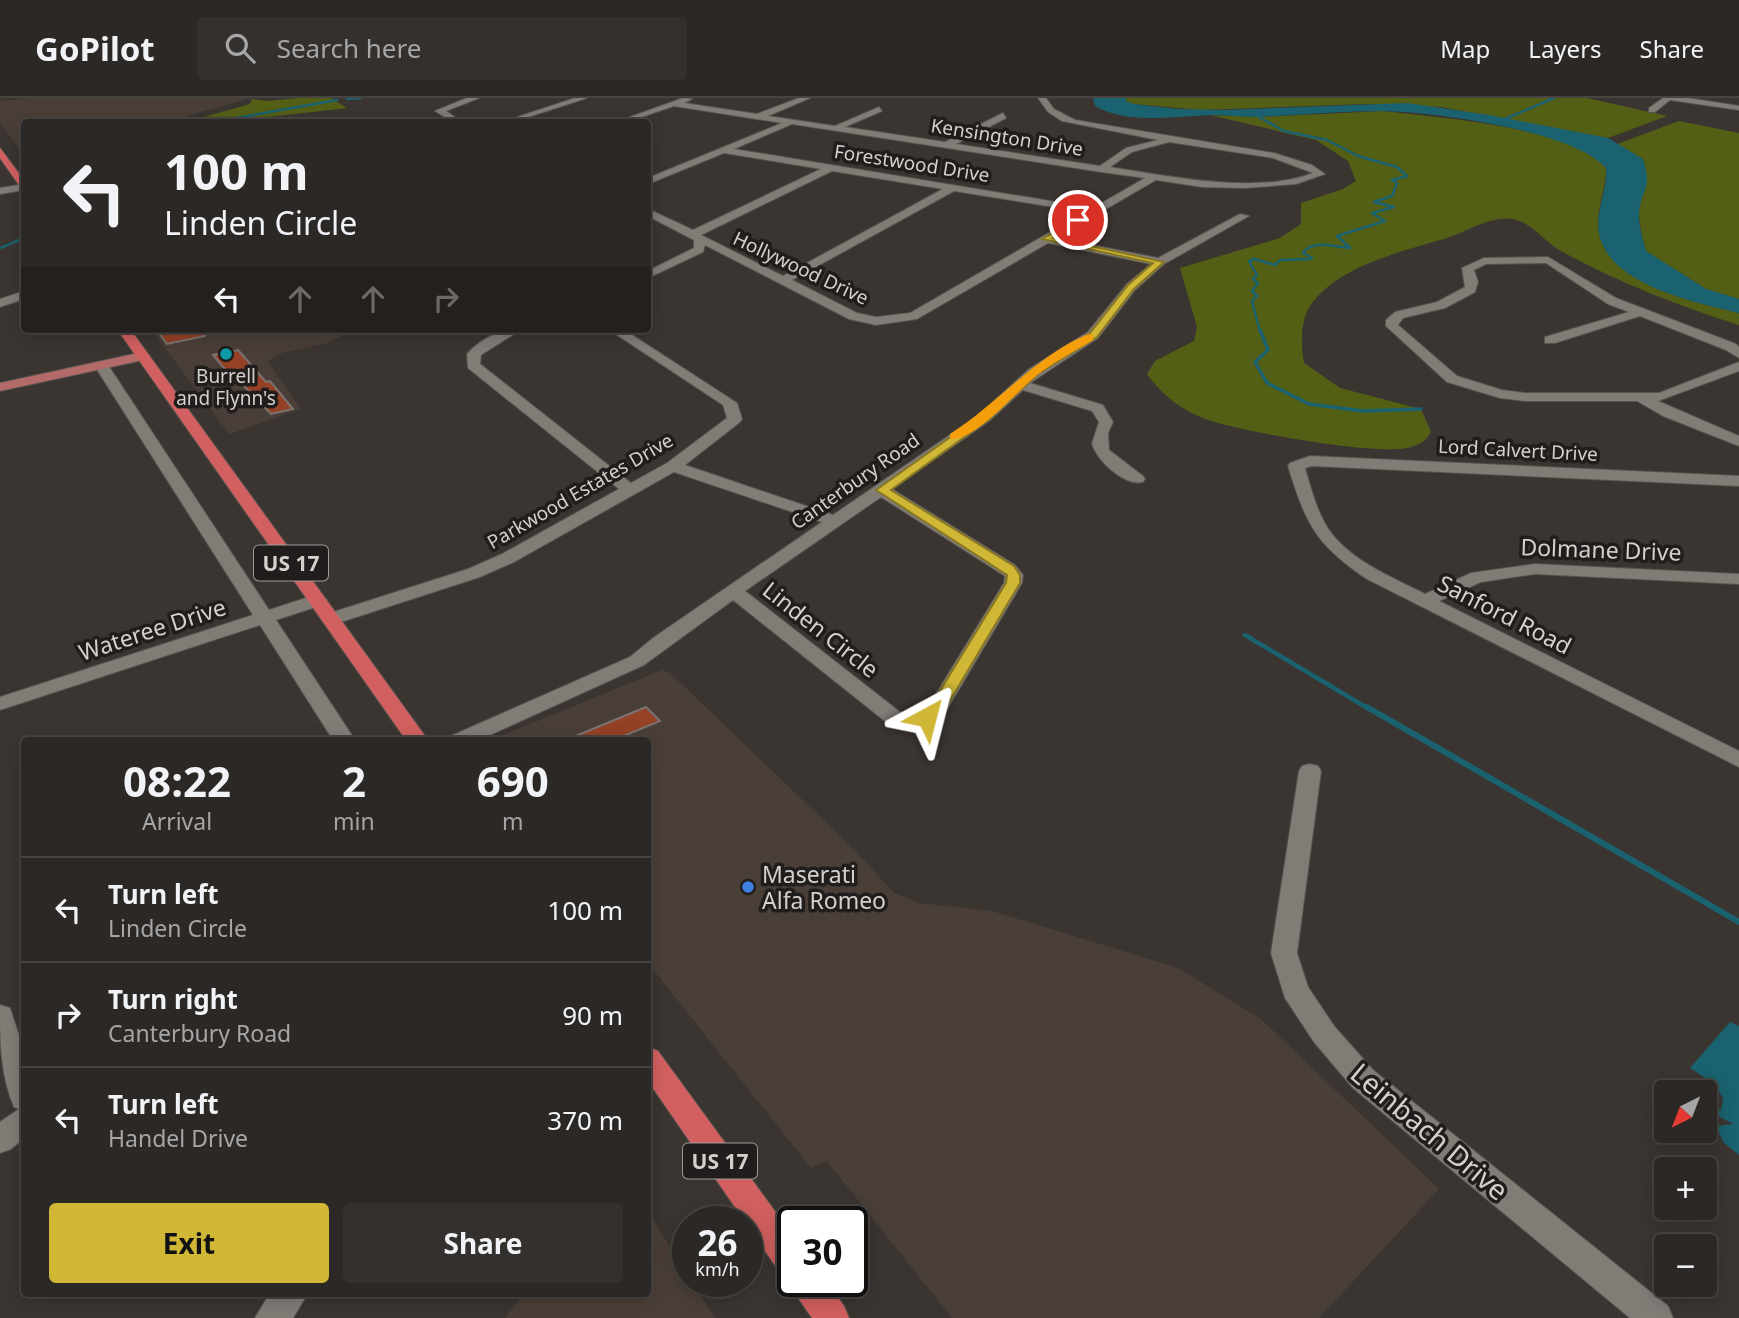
<!DOCTYPE html>
<meta charset="utf-8">
<style>
body{margin:0;font-family:"Noto Sans",sans-serif;background:#34302d;color:#f1f3f6;height:100vh;display:flex;flex-direction:column;font-size:26px;white-space:nowrap}
*{box-sizing:border-box;margin:0}
p{font-size:23px;color:#a6a6a7}
.icon{flex:none;width:38px;height:38px;fill:none;stroke:currentColor;stroke-width:2;stroke-linecap:round;stroke-linejoin:round}
.map{position:relative;flex:1;overflow:hidden}
.details{position:absolute;left:21px;top:639px;width:630px;height:560px;display:flex;flex-direction:column;background:#2c2825;border-radius:7px;box-shadow:0 4px 18px #0003,0 0 0 2px #484442}
.details>*{flex:none}
.hud{position:absolute;left:21px;top:21px;width:630px;height:214px;border-radius:7px;box-shadow:0 4px 18px #0003,0 0 0 2px #484442;background:#2c2825;color:#f1f3f6;overflow:hidden}
.needle{width:46px;rotate:222deg}
.tools{position:absolute;left:1654px;top:982px;display:grid;gap:14px}
.tools a{display:grid;place-items:center;width:63px;height:63px;border-radius:7px;background:#2c2825;box-shadow:0 4px 18px #0003,0 0 0 2px #484442;font-size:35px}
.speed{position:absolute;left:672px;top:1108px;display:flex;gap:14px;font-size:35px;font-weight:700;text-align:center}
.speed>*{display:grid;place-content:center;width:91px;height:91px;border-radius:50%;background:#2c2825;box-shadow:0 4px 18px #0003,0 0 0 2px #484442;line-height:1}
.speed small{font-size:18px;font-weight:400}
.speed .limit{border:4px solid #111;border-radius:10px;background:#fff;color:#111}
.pin{position:absolute;display:grid;place-items:center;width:60px;height:60px;color:#fff;margin:-30px;border:4px solid #fff;border-radius:50%;box-shadow:0 2px 7px #0007}
.me{position:absolute;width:77px;margin:-38px;rotate:38deg;stroke-linejoin:round;filter:drop-shadow(0 0 5px #0008)}
.turn{display:flex;align-items:center;gap:24px;height:147px;padding:0 28px;font-size:32px}
.turn .icon{width:91px;height:91px;stroke-width:2.5}
.turn b{display:block;font-size:49px;line-height:60px}
.lanes{display:flex;align-items:center;height:66px;padding:0 28px;background:#0003;justify-content:center;gap:35px;direction:ltr}
.lanes .off{opacity:.35}
.eta{display:flex;justify-content:space-evenly;align-items:center;height:119px;text-align:center}
.eta b{font-size:42px;font-weight:700;line-height:49px}
.primary-button{display:flex;gap:14px;margin-top:auto;padding:14px 28px}
.primary-button a{flex:1;height:80px;border-radius:7px;background:#d0b736;color:#111;font-size:28px;font-weight:700;line-height:80px;text-align:center}
.primary-button a+a{background:#34302d;color:#f1f3f6}
ul{padding:0;list-style:none}
li{display:flex;align-items:center;gap:21px;height:105px;padding:0 28px;border-top:2px solid #484442}
li div{flex:1}
li b{display:block;font-size:26px}
li em{font-style:normal}
header{display:flex;align-items:center;gap:42px;box-sizing:border-box;height:98px;padding:0 35px;background:#2c2825;border-bottom:2px solid #484442}
header strong{font-size:33px}
nav{display:flex;gap:38px;margin-inline-start:auto;font-size:24px}
.search{width:490px;height:63px;background:#34302d;display:flex;align-items:center;gap:18px;box-sizing:border-box;padding:0 24px;border-radius:7px;color:#a6a6a7;font-size:26px}
.map>svg:first-child{display:block}
</style>
<header>
<strong>GoPilot</strong>
<div class="search"><svg class="icon" aria-label="search" viewBox="0 0 24 24"><circle cx="10" cy="10" r="6"/><path d="M15 15l6 6"/></svg>Search here</div>
<nav><a>Map</a><a>Layers</a><a>Share</a></nav>
</header>
<div class="map">
<svg width="1739" height="1220" viewBox="0 0 1739 1220">
<rect width="100%" height="100%" fill="#3b3531"/>
<path fill="#4a3f38" d="M30,0h221l-85,24h-142v33l-24,-32v-22z
M151,231h204l-27,14 -46,10 -15,8 34,48 -72,25z
M662,572l8,3 185,177 39,43 25,10 73,8 186,57 83,51 178,170 -120,129h-367l-125,-157 -16,7 -163,-205v-223h-157z
M648,1114l40,63v6h3l24,37h-210l19,-25h124z"/>
<path fill="#545f16" d="M298,0h33l16,10 -79,9 -16,5h-66l64,-18 2,-5 17,2z
M1126,0h461l80,18 -59,22 -167,-31 -76,-3 -165,6 -66,-6 -8,-3z
M1383,13c56,7 186,15 223,57 1,21 -12,45 -7,65 10,52 96,69 140,80v12c-60,-19 -122,-43 -178,-74 -16,-9 -30,-29 -48,-32 -24,-3 -44,12 -66,19 -44,13 -110,28 -137,68 -10,15 -9,40 -6,57l36,25 81,21 10,23c-5,9 -10,12 -20,15 -32,10 -172,-16 -206,-28 -24,-9 -44,-25 -58,-45l8,-13 39,-20 3,-14 -17,-59 100,-30 21,-14v-21l42,-14 13,-8 -8,-20 -32,-21 -106,-25 49,2z
M1679,23l60,12v166l-33,-10 -60,-38c-3,-12 -7,-26 -7,-38 2,-25 13,-24 4,-54l-28,-14z"/>
<path fill="#1a626f" d="M1093,0h33v3l8,3 43,5 46,1 184,-7 82,12 119,23 35,21c10,32 -1,27 -4,53 -1,13 4,27 7,39l60,38 33,10v14c-44,-11 -131,-28 -140,-80 -4,-21 9,-44 7,-65 -33,-38 -173,-56 -224,-57 -41,0 -82,4 -123,6 -16,0 -32,-2 -48,-2 -37,1 -83,10 -116,-9z
M1730,924l9,4v129l-16,-13 -7,-16 17,-2 -28,-15v-9l4,6 12,4 2,-12 -10,-15 -23,-15z"/>
<g fill="none" stroke-linecap="round" stroke-linejoin="round">
<path stroke="#1a626f" stroke-width="2.5" d="M347,1l14,-1
M1505,21l49,-21
M214,24l123,-22
M0,150l24,-10
M1260,234l-8,-31 5,-5 -5,-5 6,-8 -5,-4 4,-4 -8,-14 5,-2 21,6 5,-5 30,-1 2,-1 -9,-5c9,-14 32,-6 47,-5l-13,-12 48,-15 -13,-8 22,-6 -20,-5 18,-6 5,-13 -5,-3 15,-4 -10,-9 -39,-11 -31,-16 -43,-9 -25,-14 3,-3"/>
<path stroke="#1a626f" stroke-width="3.5" d="M1260,232l8,20 -13,12 12,21 42,21 54,7 58,-2"/>
<path stroke="#1a626f" stroke-width="4.5" d="M1245,537l124,74"/>
<path stroke="#1a626f" stroke-width="6" d="M1367,609l372,215"/>
</g>
<path fill="#944125" stroke="#7b7371" stroke-width="2" d="M156,231h49v7l-38,8z
M238,252l28,32 4,-1 23,28 -22,5 -34,-35 -3,1 -21,-25z
M646,609l14,14 -46,19h-48z"/>
<g fill="none" stroke-linecap="round" stroke-linejoin="round">
<g stroke="#57534f" stroke-width="2">
<path id="minor" d="M467,0h12l-33,13 16,11h-9l-18,-11z
M575,0h12l-74,24h-11z
M683,0l9,1 -8,4 73,11 42,-16h11l-42,18 67,10 44,-19 3,4 -37,16 100,15 58,-29 3,5 -50,26 144,22 26,-18 32,-8 -96,-19 -14,-9 -10,-14h8l8,11 21,11 199,33 38,12 13,9 -29,10 -51,4 -43,-1 -46,-7 -100,58 102,20 82,-44 9,2 -85,48 -29,26 -37,48 -68,45 73,22 10,17 -5,11 1,17 34,26 2,3 -2,3c-18,5 -48,-23 -51,-39l7,-21 -7,-11 -69,-21 -34,31 -97,68 123,76 8,10 -1,8 -79,133 -27,10 -30,-4 -153,-122 -89,65 -165,75h-29l3,-5 177,-78 23,-19 169,-116 -148,-50 -160,90 -34,15 -142,46h-14l-3,-4 3,-4 144,-46 34,-15 117,-65 -151,-121 -1,-14c14,-16 34,-25 55,-25l-41,26 -1,9 151,119 36,-20 60,-45 -4,-13 -115,-76h15l114,74 5,16 -2,3 -55,43 148,50 146,-100 50,-46 59,-37 39,-48 24,-20 -103,-21 -131,76 -41,6 -27,-6 -144,-74 -2,7 -55,26v-7l46,-23v-8l-46,-24v-7l45,21 128,-61 -97,-16 -76,31v-6l134,-55 -108,-17 -47,16h-11zM792,26l309,48 44,6 -52,30 -359,-59zM1169,44l104,16 40,15c-56,22 -145,3 -203,-6l22,-15zM832,73l111,18 -160,87 -82,-41zM954,93l131,21 -175,101 -34,4 -19,-4 -65,-33zM881,399l124,79 -1,7 -76,124 -10,5h-18l-155,-121z
M1663,0h25l51,8v4l-69,-10 -15,12h-6v-4z
M24,86v6l-24,4v-6z
M1548,159l68,41 120,46 3,3v11l-13,-8 -86,-34 -85,27h-10v-6l84,-25 -21,-8 -62,-41 -60,1 -12,6 4,12 -3,10 -30,16 -42,10 -5,7 59,51 45,14 23,3h134l80,-31v9l-81,30 81,35v10l-76,-30 -26,-15h-112l-25,-3 -53,-16 -61,-56v-6l9,-8 42,-10 28,-15 -3,-19 22,-10z
M24,193v8l-24,8v-8z
M101,263l7,4 161,245 49,-16 9,6 -2,4 -49,16 79,120h-22l-73,-115 -260,85v-13l253,-82 -159,-250z
M1310,358l429,20v10l-427,-20 -7,2c6,21 12,44 24,62 22,31 63,47 96,64l46,-21 64,-9 204,10v10l-204,-10 -54,8 -42,19 300,150v16l-372,-188c-52,-35 -61,-55 -79,-113l2,-3z
M1310,666l8,2 3,5 -24,182 11,34 26,39 39,44 295,236 5,12h-43l-277,-230 -39,-46 -29,-44 -14,-45 28,-182 3,-5z
M0,907l10,3 14,43v87l-13,11 -11,4v-31l19,-13 -5,-2c-14,-33 -14,-67 -14,-102z
M270,1195h38l-15,25h-38z"/>
</g>
<g stroke="#57534f" stroke-width="2">
<path id="major" d="M143,254l7,4 -2,3 -148,32v-8z"/>
</g>
<g stroke="#57534f" stroke-width="2">
<path id="highway" d="M0,50l24,32v9l-3,-1 -21,-30z
M117,231h13l298,411h-22z
M648,949l10,4 135,185v45h33l18,25 5,12h-37l-18,-26 -3,-14 -10,-4 -133,-193z"/>
</g>
<use href="#minor" fill="#827c77" fill-rule="evenodd"/>
<use href="#major" fill="#b26b69" fill-rule="evenodd"/>
<use href="#highway" fill="#d26060" fill-rule="evenodd"/>
</g>
<path fill="#d0b736" stroke="#877723" stroke-width="2" d="M1078,120l3,4 -27,16 110,24 -30,27 -37,48 -59,37 -50,46 -97,70 123,76 6,9v8l-78,131 -9,7h-11l-3,-4 11,-10 76,-124 1,-8 -131,-85 104,-74 51,-46 59,-37 38,-48 25,-22 -111,-24z"/>
<path fill="#f59e0b" d="M1089,236l4,1v5c-18,11 -39,22 -56,35 -19,15 -63,67 -87,64v-5c46,-29 89,-81 139,-100z"/>
<circle fill="#0f9aa8" stroke="#201d1c" stroke-width="2.5" cx="226" cy="256" r="7"/>
<circle fill="#3f7fe0" stroke="#201d1c" stroke-width="2.5" cx="748" cy="789" r="7"/>
<g text-anchor="middle" dominant-baseline="central" stroke-width="7" stroke-linejoin="round" paint-order="stroke">
<g font-size="19" fill="#d4d0ce" stroke="#201d1c">
<text transform="translate(1007 39) rotate(9)">Kensington Drive</text>
<text transform="translate(912 65) rotate(9)">Forestwood Drive</text>
<text transform="translate(801 170) rotate(25)">Hollywood Drive</text>
<text transform="translate(1518 352) rotate(3)">Lord Calvert Drive</text>
<text transform="translate(855 383) rotate(-35)">Canterbury Road</text>
<text transform="translate(580 393) rotate(-30)">Parkwood Estates Drive</text>
</g>
<g font-size="19" fill="#d4d0ce" stroke="#201d1c">
<text x="226" y="278">Burrell<tspan x="226" dy="22">and Flynn's</tspan></text>
</g>
<g fill="#201d1c" stroke="#9e9a99" stroke-width="2">
<rect x="254" y="447.5" width="74" height="35" rx="5"/>
<rect x="683" y="1045.5" width="74" height="35" rx="5"/>
</g>
<g font-size="21" font-weight="bold" fill="#d4d0ce">
<text x="291" y="465">US 17</text>
<text x="720" y="1063">US 17</text>
</g>
<g font-size="23" fill="#d4d0ce" stroke="#201d1c">
<text transform="translate(1601 451) rotate(2)">Dolmane Drive</text>
<text transform="translate(1505 516) rotate(27)">Sanford Road</text>
<text transform="translate(152 531) rotate(-18)">Wateree Drive</text>
<text transform="translate(821 531) rotate(38)">Linden Circle</text>
</g>
<g font-size="23" fill="#d4d0ce" stroke="#201d1c" text-anchor="start">
<text x="762" y="776">Maserati<tspan x="762" dy="26">Alfa Romeo</tspan></text>
</g>
<g font-size="28" fill="#d4d0ce" stroke="#201d1c">
<text transform="translate(1430 1033) rotate(40)">Leinbach Drive</text>
</g>
</g>
</svg>
<div class="tools">
<a><svg class="needle" viewBox="-14 -14 28 28"><path d="M0-13l5 13h-10z" fill="#e53935"/><path d="M0 13l5-13h-10z" fill="#a6a6a7"/></svg></a>
<a>+</a>
<a>−</a>
</div>
<div class="speed"><div>26<small>km/h</small></div><div class="limit">30</div></div>
<div class="pin" style="left:1078px;top:122px;background:#d93025"><svg class="icon" aria-label="arrive" viewBox="0 0 24 24"><path d="M6 21V4h12l-3 4 3 4H6"/></svg></div>
<svg class="me" style="left:927px;top:619px" viewBox="-20 -20 40 40"><path d="M0-17L14 15 0 8-14 15z" fill="#d0b736" stroke="#fff" stroke-width="4"/></svg>
<div class="hud">
<div class="turn"><svg class="icon" aria-label="left" viewBox="0 0 24 24"><path d="M17 20v-9H6M10 6l-5 5 5 5"/></svg><div><b>100 m</b>Linden Circle</div></div>
<div class="lanes"><svg class="icon" aria-label="left" viewBox="0 0 24 24"><path d="M17 20v-9H6M10 6l-5 5 5 5"/></svg><svg class="icon off" aria-label="ahead" viewBox="0 0 24 24"><path d="M12 20V5M6 11l6-6 6 6"/></svg><svg class="icon off" aria-label="ahead" viewBox="0 0 24 24"><path d="M12 20V5M6 11l6-6 6 6"/></svg><svg class="icon off" aria-label="right" viewBox="0 0 24 24"><path d="M7 20v-9h11M14 6l5 5-5 5"/></svg></div>
</div>
<section class="details">
<div class="eta">
<div><b>08:22</b><p>Arrival</p></div>
<div><b>2</b><p>min</p></div>
<div><b>690</b><p>m</p></div>
</div>
<ul>
<li><svg class="icon" aria-label="left" viewBox="0 0 24 24"><path d="M17 20v-9H6M10 6l-5 5 5 5"/></svg><div><b>Turn left</b><p>Linden Circle</p></div><em>100 m</em></li>
<li><svg class="icon" aria-label="right" viewBox="0 0 24 24"><path d="M7 20v-9h11M14 6l5 5-5 5"/></svg><div><b>Turn right</b><p>Canterbury Road</p></div><em>90 m</em></li>
<li><svg class="icon" aria-label="left" viewBox="0 0 24 24"><path d="M17 20v-9H6M10 6l-5 5 5 5"/></svg><div><b>Turn left</b><p>Handel Drive</p></div><em>370 m</em></li>
</ul>
<div class="primary-button"><a>Exit</a><a>Share</a></div>
</section>
</div>
